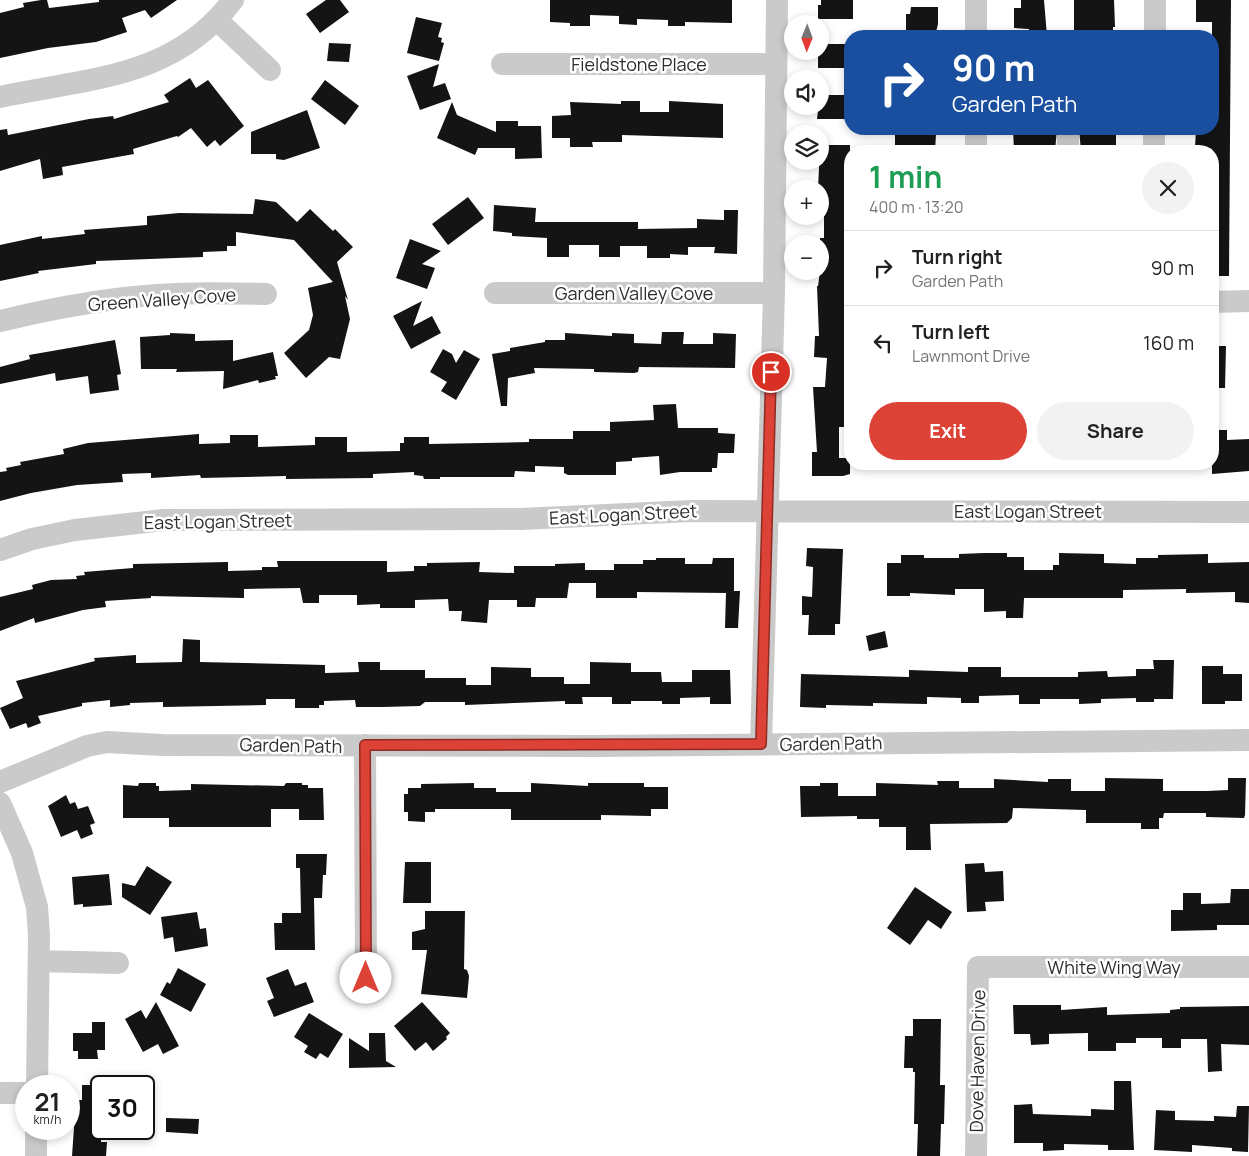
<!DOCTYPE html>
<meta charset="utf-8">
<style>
body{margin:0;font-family:Manrope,sans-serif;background:#f2f2f2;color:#222;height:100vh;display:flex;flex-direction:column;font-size:19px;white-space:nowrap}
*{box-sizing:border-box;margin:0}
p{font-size:16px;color:#767676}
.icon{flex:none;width:28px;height:28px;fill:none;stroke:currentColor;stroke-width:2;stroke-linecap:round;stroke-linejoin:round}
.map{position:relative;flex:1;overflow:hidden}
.details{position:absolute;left:844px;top:145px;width:375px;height:325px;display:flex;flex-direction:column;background:#fff;border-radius:20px;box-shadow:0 2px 8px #0003}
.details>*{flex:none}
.top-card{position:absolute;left:844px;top:30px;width:375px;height:105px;border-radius:20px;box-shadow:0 2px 8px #0003;background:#1a4fa0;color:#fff;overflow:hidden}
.needle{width:32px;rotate:181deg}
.buttons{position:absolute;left:784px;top:15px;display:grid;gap:10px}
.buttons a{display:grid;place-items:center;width:45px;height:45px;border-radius:50%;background:#fff;box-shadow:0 2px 8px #0003;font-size:25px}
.speed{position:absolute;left:15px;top:1075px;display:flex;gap:10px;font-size:25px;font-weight:700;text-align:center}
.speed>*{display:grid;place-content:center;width:65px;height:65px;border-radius:50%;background:#fff;box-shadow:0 2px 8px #0003;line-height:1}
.speed small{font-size:12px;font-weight:400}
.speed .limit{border:2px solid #111;border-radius:8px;background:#fff;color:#111}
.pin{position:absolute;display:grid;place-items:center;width:42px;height:42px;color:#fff;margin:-21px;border:2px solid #fff;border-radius:50%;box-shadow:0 1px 5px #0007}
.me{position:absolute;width:55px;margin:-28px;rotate:0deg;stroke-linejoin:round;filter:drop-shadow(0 0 4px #0008)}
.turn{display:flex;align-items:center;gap:18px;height:105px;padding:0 25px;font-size:22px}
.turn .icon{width:65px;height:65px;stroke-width:2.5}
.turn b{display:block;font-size:35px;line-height:42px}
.round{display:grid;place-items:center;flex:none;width:52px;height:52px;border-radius:26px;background:#f2f2f2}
.overview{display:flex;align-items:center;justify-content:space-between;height:85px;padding:0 25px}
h1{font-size:30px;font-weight:700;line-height:38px;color:#1e9e55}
.action{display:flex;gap:10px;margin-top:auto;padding:10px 25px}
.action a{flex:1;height:58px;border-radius:30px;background:#dd4237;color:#fff;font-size:20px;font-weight:700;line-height:58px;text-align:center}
.action a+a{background:#f2f2f2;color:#222}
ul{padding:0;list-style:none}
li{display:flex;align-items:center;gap:15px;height:75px;padding:0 25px;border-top:1px solid #e0e0e0}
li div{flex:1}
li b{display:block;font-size:19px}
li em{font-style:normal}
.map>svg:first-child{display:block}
</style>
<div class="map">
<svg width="1249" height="1156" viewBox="0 0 1249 1156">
<rect width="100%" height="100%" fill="#fff"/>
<path fill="#141414" d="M41,0h6l2,8 50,-6v-2h78l-26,18 -6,-8 -23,8 5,14 -31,10 -48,6 -48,10v-45l24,-6 -1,-4z
M326,0h14l9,12 -29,21 -14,-19z
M550,0h182v23l-47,-1v4h-17v-6l-31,-1v6l-18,-1v-8l-29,-1v11h-20v-3l-20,-1z
M821,0h32v19h-35v-14h3z
M1021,0h23l3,36h-19l1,-7 -15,-1v-20h7z
M1074,0h40l1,27h-2v9h-39z
M1196,0h35l-2,276h-17v-127l-17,-1 1,-19h16v-107h-16z
M911,7h27v17l-3,12h-29v-22h4z
M416,17l26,6 -4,14 4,1 -1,4 3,1 -5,18 -32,-8z
M329,43l22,1 -2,18 -22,-1z
M820,44h30v24h-32v-16h2z
M439,64l-6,23 12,-4 6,16 -31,11 -13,-34z
M190,78l6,10 12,-8 36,46 -24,20 -5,-6 -8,7 -16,-19 -13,9 -1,-1 -44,13 1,5 -72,13 1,8 -20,4 -3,-20 -40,12v-41l7,-1 1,6 81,-16 24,-3 1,3 55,-17 -5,-7z
M325,80l34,26 -14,19 -34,-26z
M820,95h30v24h-33z
M621,101h19v11h29v-11l54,3v34l-101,-3v7h-30l1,5h-23v-9h-18v-22l19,-1 -1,-13 51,2z
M452,102l5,13 39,17v-11h22v5h23l1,32 -27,1v-11h-37l-3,7 -38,-17z
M307,110l13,38 -36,12 -8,-1v-5h-25v-22z
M1013,129h44l-2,22h-41z
M1079,129h35l2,2v17l-2,3h-33z
M895,134h41l-1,17h-40z
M820,145h30v271h-5v11h-6v31h11v16l-7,2h-31v-24h5l-4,-65h12l2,-29 -13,-1 1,-21h4l-2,-50h1l2,-15v-33h4v-33h-4v-16h-2z
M468,197l16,21 -36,27 -16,-21z
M255,199l21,3 21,20 13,-13 23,22 2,-2 18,18 -16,15 11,38 -3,-4 5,23 -10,40 -11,-2 -23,21 -22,-25 25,-23 4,-15 -5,-27 25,-6 -39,-42 -58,-8v14h-9v5l-24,1v5l-107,4v3l-58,7 1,2 -39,8v-36l42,-9v3l43,-5 -1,-4 63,-5v-9l32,-3 74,1z
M494,205l42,3 -1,14h103v7l59,-1v-9l27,1v-10h14l-1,44 -23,-1 1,-6h-27v8l-18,-1v4h-23v-12h-27v11h-21v-12h-30v12h-22v-19l-35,-2v-3l-19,-2z
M410,239l31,12 -19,13 13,4 -8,21 -31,-11z
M422,301l-9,25 19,-10 9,17 -30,16 -18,-33z
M662,332h22l-1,12h30v-11l23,1 -1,34 -96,-1 -1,5 -4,1 -40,-1v-3l-60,-1 1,5 -27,5 -1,28h-6l-9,-52 18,-3v-3l35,-6v-2h20v-7l47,3v-3l22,1v9l27,1z
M170,333l25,1v7l38,-1v21l40,-9 5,24h-3l1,3 -17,4 -1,-3 -35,9 1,-18 -48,1 1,-3h-36l-1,-32 30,-2z
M115,340l6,34 -4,1 2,15 -29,4 -2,-18 -32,5 -1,-8 -55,11v-17l30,-8 -1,-4z
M1212,346h14l-1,42h-13z
M443,349l9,5 4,9 8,-13 16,9 -24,41 -15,-9 6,-9 -17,-10z
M676,404l2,24h40v5l17,1 -1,19h-16l-1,15h-5v4h-32l-20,3 -1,-19 -27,2v3l-16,1v13h-48l-4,-2v-6l-29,-1v6l-20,-1 -1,6h-74v2h-16l-1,-3 -9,-1v-3l-41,2v4l-87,1v-3l-85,2 -1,-3 -49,3v-5l-29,1 1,8 -46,3 -46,8 -31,8v-29l7,-1 -1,-3 15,-3 -1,-3 44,-8 -1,-5 25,-6 111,-9v10l31,-1v-8h28v12l57,-2v-8h32v15l53,-1v-8h4v-6h25v7l100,-2v-3h44v-8h37v-9l44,-2 -1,-15z
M1212,430h15v10l22,-1v32l-37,3z
M807,548l36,1 -3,75h-5v11h-27l1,-20h-7v-19l10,1 1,-27v-3l-7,-1z
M984,553h23v4h17v13h29v-5h6v-12l45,1v9l32,1v-6h22v-3l50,-1v9l41,-1v41l-14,-1v-10l-49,1v-4l-63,1v8h-99l-1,20h-17v-7l-22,1v-23h-29v6l-45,-2v3h-23v-33h14v-8h23v3h35v-4z
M656,558h29v6h27l1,-6h21v33h6l-2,37h-13l1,-35 -89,-1v6h-41v-15h-27l-2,15h-31l-1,9h-18v-7h-28l-2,23 -26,-2 1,-10h-13l-1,-12 -33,1v8h-35v-4l-23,1v-10h-38v8h-16l-3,-15 -56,1v9l-93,-2v2l-46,3 1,6 -23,3 -48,13 -1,-5 -34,13v-34l33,-8 -1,-4 19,-5 26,-1 -1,-3 9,-1 -1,-3 49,-4v-4l95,-2v9l34,-1v-3h16l-1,-6h110v11l27,-1v-5h13v-3l53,-1 -1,10 35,1v-7h41v-2l30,-1v7h29v-6h29v-4h13z
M885,631l3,16 -19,4 -3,-15z
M183,639l17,1v22l125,3v8l34,-1 -1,-10h22v8h45v8h41v7h25v-18l40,1v9h33v7h26v-22l41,1v9h30l1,10h30v-12h38l1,34h-21v-7l-30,1v6h-18v-3h-31v3h-19v-7h-30l1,7h-18v-3l-100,4v-3h-40l-5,4 -38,1h-26l-1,-7 -31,1v4h-5v3h-24v-9h-29v6l-103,2v-5l-33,1v2l-20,2v-7l-28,3v3l-44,10 3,7 -13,5 -2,-5 -16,6 -10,-21 23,-10 -7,-17 79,-20 -1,-3 42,-3v8l46,-1z
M1153,660h21l-1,39h-19v3h-18v-4l-35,1v4l-22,1v-5h-39v5h-21v-9l-40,1v7h-18v-5l-34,-1v7l-54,-1v3l-47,-1v3l-26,-1 1,-33 108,3v-7l59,2v-5h33v10h77v-5l29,-1 1,6 28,-1v-7h18z
M1202,666h21v8h19v27h-17v3h-23z
M1105,778l58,1v12h44l21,-1v-12h18l-1,37 -1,3 -38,-1v-4h-42l-1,5h-4v11h-18v-6h-55v-13l-73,-2 -1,10 -5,5 -77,1 1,26h-25v-23h-27v-8h-22v-3l-56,1 -1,-31h20v-3h18v13h38v-13l62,2 -1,-4h22v7h35v-9l54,3v-3h23v12h34z
M139,783h17v3h3v5l32,-1v-6l93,2 2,-3h16v2h6v3h15l1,32h-25v-11h-28v18h-102v-9h-46v-33l15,1z
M474,783v5h22v4h35v-9l57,3v-3h56v4h24v22h-17v7l-50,-1v5h-90v-11h-76v3h-10v10l-17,-1v-9h-4v-18h4v-6h13v-4z
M66,795l4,9 5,-2 3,7 10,-3 7,17 -5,2 3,9 -12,5 -4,-9 -16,7 -13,-31z
M296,854h31l-1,21h-3l-1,23h-8l1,52h-40l-1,-27h8v-10h19l-1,-45h-4z
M405,862h26v41h-28z
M984,863l1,9 18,-1 1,30 -19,1 1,9 -19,1 -2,-48z
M147,866l25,16 -22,33 -28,-18v-14l13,3z
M109,874l3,31 -29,2v-3l-9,1 -2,-28z
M915,887l37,25 -11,17 -13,-9 -18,25 -23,-17z
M1231,889h18v36h-32v5l-46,1v-21h12v-17h18v11l29,-1z
M425,911h40l-1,58 3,1 2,6 -2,22 -46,-4 6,-44h-15v-18l13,-3z
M197,912l3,17 6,-1 2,18 -33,6 -2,-15 -9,2 -3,-22z
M178,968l28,16 -15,28 -31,-17 7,-13 3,2z
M288,969l7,17 11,-4 8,20 -40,15 -7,-16 7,-3 -8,-20z
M156,1002l23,44 -16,8 -5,-10 -15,8 -18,-33 16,-9 5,9z
M422,1002l28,31 -4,4 1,2 -14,12 -7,-9 -11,9 -21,-25z
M1013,1005h48v5l46,-3v8l63,-2v-3l10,-1v-2l69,-1v39l-28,-1 1,27 -14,1 -1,-33h-26v9h-19v-10h-26v5h-20v8h-28v-18l-39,1v10l-18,1 -1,-11h-16z
M309,1013l34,21 -15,24 -8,-5 -4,6 -12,-7 4,-6 -14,-9z
M913,1019h28l-1,66h5l-1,39h-3l-1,32h-23l1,-32h-4l1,-52h-2v-4h-9l1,-32h8z
M92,1022h13v28h-8l1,9h-20v-8h-5v-18h19z
M369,1033h16l1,28 10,6 -47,1v-30l20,13z
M1114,1081h17l3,69h-26v-5l-44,-1v6l-21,1v-8h-29v-38l18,-1 1,10 58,2v-7l23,1z
M82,1085h19v57h6l-1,14h-34l3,-43h-3v-13h10z
M1237,1106h12l-1,46 -16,-1v-3l-40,-3v7l-38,-2 2,-40 19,1v9l39,1v-5l22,1z
M166,1118l33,1 -1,15 -32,-2z"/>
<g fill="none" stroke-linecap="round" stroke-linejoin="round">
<path stroke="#cacaca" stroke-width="22" d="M217,20l53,50
M976,36v-36
M1155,36v-36
M502,64h274
M0,97c87,-19 174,-18 233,-97
M1068,136v15
M976,151v-22
M1154,151v-22
M495,293h279
M1212,302l37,-1
M0,321c41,-10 82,-18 124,-23 47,-6 95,-5 142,-4
M0,550l32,-11 43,-9 89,-10 357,-1 170,-8 558,1
M761,744l13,-451 3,-293
M365,745l1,233
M0,782l87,-36 20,-4 55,3 431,1 656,-6
M0,803l22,50 15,54 2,28 -2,151
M39,961l79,2
M0,1093h26
M36,1156v-27
M976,1156l2,-189h271"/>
</g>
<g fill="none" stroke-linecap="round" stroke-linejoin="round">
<g stroke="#902b24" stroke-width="12">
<path id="route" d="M366,978l-1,-233 396,-1 10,-372"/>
</g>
<use href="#route" stroke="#dd4237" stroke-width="9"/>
</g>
<g text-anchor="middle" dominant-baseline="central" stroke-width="5" stroke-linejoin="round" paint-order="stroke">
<g font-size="18" fill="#2d2d2d" stroke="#fff">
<text x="639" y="64">Fieldstone Place</text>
<text x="634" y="293">Garden Valley Cove</text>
<text transform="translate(162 299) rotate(-4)">Green Valley Cove</text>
<text x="1028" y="511">East Logan Street</text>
<text transform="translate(623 514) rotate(-3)">East Logan Street</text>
<text transform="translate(218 521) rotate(-1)">East Logan Street</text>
<text transform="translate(831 743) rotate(-1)">Garden Path</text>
<text transform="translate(291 745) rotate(1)">Garden Path</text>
<text x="1114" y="967">White Wing Way</text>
<text transform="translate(977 1061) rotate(-89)">Dove Haven Drive</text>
</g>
</g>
</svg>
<div class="buttons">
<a><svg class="needle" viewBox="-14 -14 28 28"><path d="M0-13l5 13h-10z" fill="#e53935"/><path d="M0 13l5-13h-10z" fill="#767676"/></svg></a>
<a><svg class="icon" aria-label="sound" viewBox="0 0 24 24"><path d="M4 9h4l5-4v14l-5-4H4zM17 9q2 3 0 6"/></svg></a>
<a><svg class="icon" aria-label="layers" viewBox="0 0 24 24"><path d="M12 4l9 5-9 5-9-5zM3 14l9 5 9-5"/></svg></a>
<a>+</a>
<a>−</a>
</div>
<div class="speed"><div>21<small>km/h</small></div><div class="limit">30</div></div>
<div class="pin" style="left:771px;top:372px;background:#d93025"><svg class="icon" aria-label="arrive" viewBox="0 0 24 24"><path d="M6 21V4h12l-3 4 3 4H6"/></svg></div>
<svg class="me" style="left:366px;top:978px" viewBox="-20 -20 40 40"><circle r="19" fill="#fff"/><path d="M0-13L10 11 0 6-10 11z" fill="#dd4237"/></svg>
<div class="top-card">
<div class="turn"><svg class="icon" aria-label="right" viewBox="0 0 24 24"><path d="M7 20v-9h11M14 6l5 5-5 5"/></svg><div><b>90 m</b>Garden Path</div></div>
</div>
<section class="details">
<div class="overview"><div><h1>1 min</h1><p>400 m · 13:20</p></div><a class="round"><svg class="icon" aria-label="close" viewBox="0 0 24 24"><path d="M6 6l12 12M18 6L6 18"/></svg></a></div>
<ul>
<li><svg class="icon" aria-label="right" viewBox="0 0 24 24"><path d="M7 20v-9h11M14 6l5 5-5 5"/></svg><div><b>Turn right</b><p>Garden Path</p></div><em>90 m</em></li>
<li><svg class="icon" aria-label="left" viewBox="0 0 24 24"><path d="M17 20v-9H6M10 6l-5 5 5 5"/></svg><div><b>Turn left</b><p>Lawnmont Drive</p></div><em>160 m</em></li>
</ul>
<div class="action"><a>Exit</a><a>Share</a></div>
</section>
</div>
